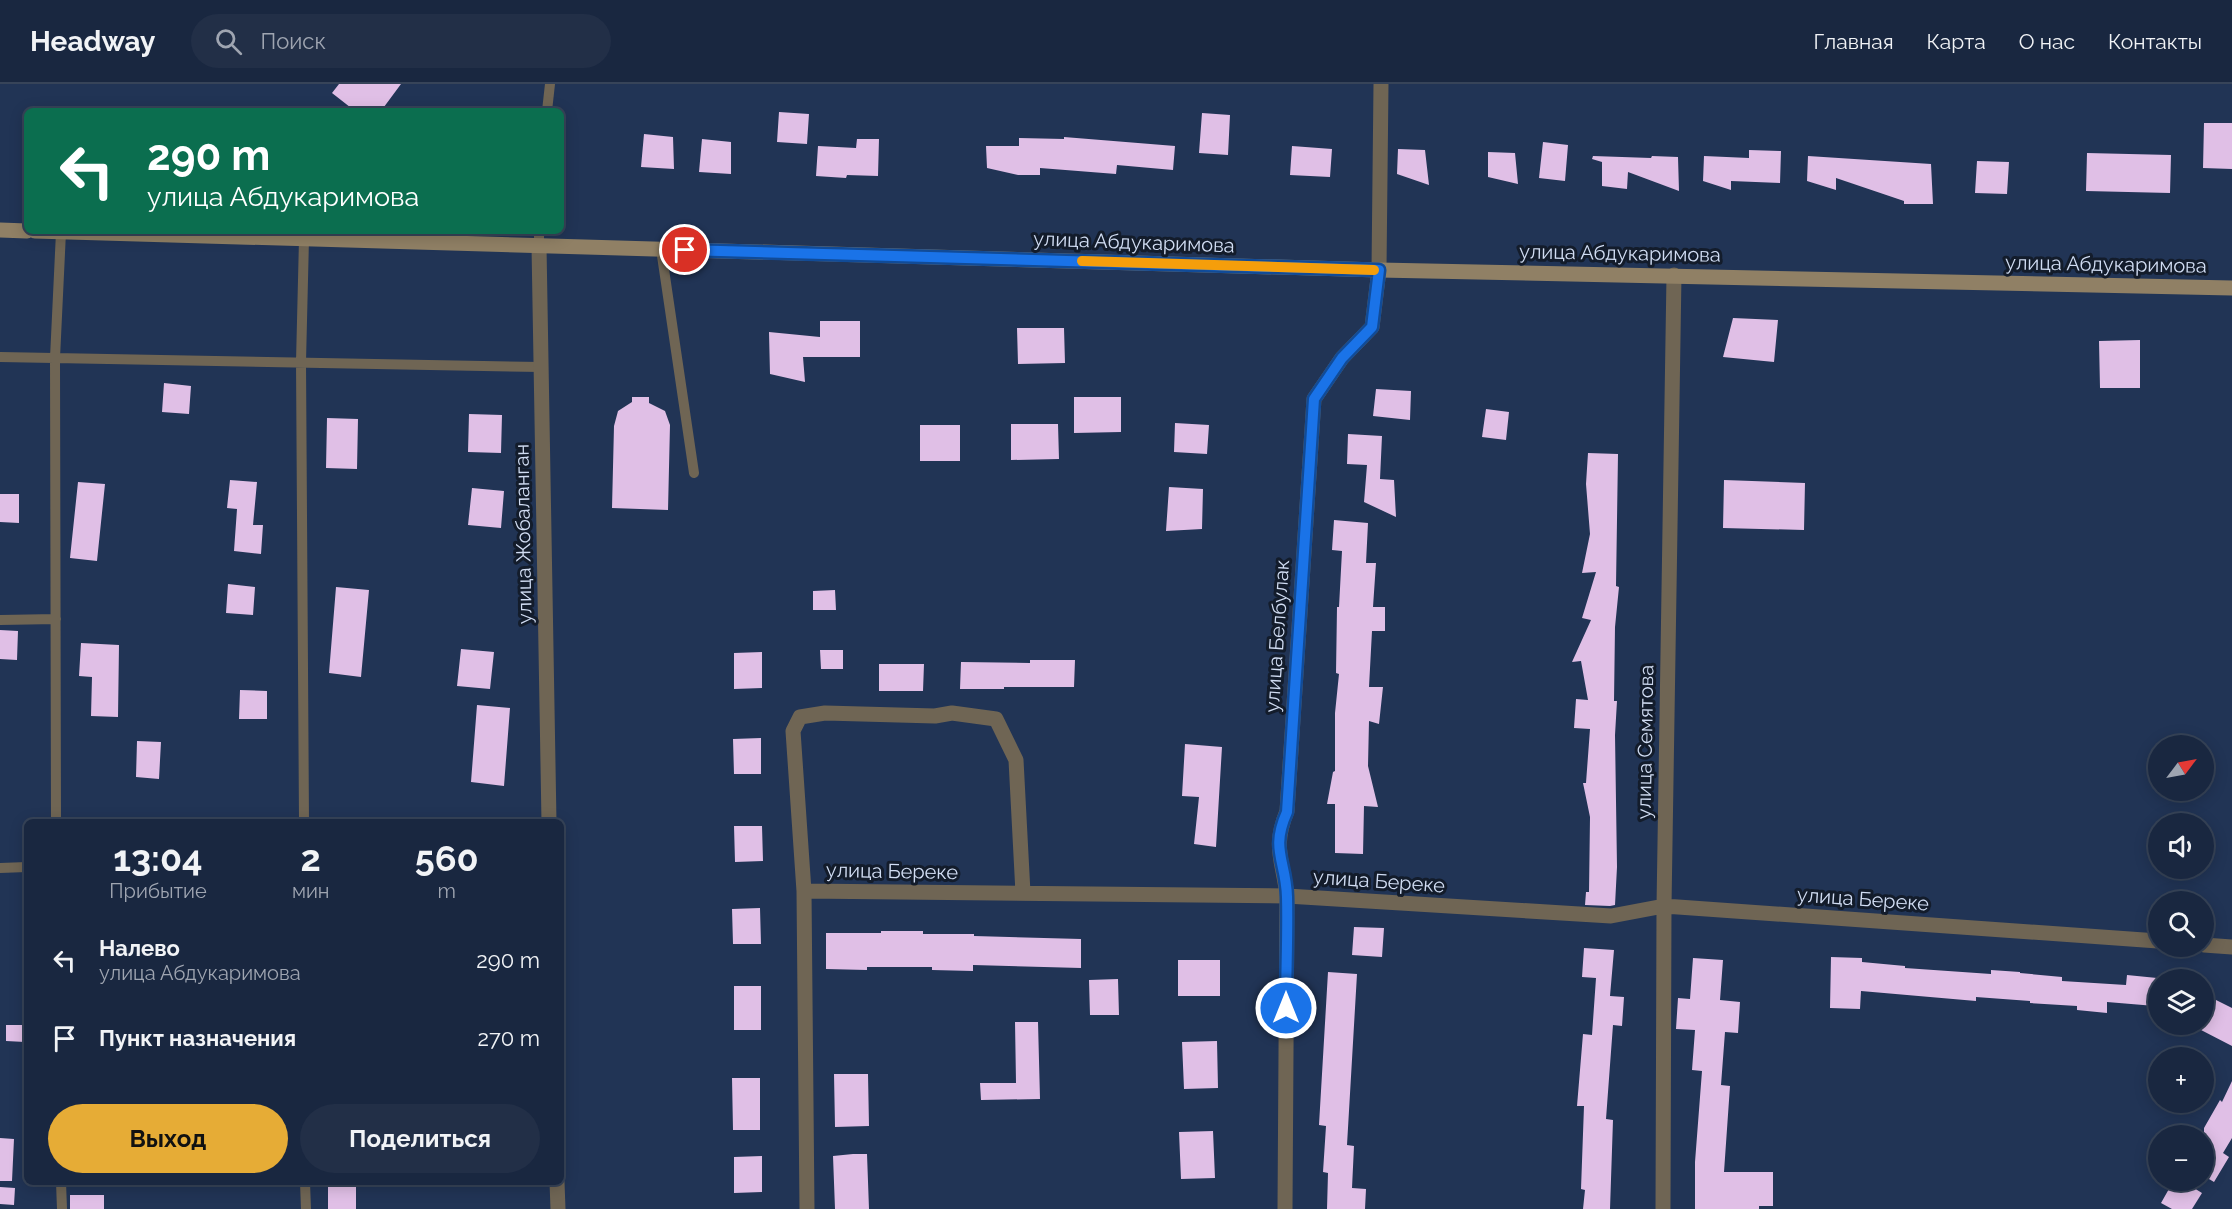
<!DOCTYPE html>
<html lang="ru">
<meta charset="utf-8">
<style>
body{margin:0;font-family:Raleway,sans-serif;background:#222f47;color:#f1f3f6;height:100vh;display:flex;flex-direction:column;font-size:22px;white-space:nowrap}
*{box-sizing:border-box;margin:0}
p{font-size:20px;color:#9fa5b1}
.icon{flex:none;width:33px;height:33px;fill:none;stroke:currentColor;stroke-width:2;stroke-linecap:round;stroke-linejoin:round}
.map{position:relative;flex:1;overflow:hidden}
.panel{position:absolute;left:24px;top:735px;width:540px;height:366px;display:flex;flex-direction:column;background:#192740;border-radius:9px;box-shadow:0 3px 15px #0003,0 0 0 2px #374459}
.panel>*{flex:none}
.top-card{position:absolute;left:24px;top:24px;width:540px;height:126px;border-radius:9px;box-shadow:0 3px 15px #0003,0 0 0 2px #374459;background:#0b6e4f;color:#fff;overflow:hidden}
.needle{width:39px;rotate:58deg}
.controls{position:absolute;left:2148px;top:651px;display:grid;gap:12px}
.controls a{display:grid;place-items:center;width:66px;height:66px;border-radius:50%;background:#192740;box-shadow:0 3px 15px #0003,0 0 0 2px #374459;font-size:30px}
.pin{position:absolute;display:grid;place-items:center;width:51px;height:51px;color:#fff;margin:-26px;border:3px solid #fff;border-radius:50%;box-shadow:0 2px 6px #0007}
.me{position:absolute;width:66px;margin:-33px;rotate:0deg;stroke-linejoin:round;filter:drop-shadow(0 0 4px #0008)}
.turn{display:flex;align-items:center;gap:21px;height:126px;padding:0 24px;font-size:27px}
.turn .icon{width:78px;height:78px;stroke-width:2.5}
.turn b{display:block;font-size:42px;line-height:51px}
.eta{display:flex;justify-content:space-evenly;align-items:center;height:102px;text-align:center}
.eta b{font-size:36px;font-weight:700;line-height:42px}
.action{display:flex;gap:12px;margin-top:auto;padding:12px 24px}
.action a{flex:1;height:69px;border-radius:36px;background:#e6ac36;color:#111;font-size:24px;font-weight:700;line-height:69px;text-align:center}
.action a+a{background:#222f47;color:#f1f3f6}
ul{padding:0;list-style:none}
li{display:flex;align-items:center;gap:18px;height:78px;padding:0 24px}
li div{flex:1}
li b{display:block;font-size:22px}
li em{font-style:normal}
header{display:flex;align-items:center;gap:36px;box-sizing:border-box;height:84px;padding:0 30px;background:#192740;border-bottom:2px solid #374459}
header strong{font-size:28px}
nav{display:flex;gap:33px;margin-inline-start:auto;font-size:21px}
.search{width:420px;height:54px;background:#222f47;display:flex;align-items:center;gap:15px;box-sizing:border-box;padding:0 21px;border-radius:33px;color:#9fa5b1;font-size:22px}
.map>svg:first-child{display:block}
</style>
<header>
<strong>Headway</strong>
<div class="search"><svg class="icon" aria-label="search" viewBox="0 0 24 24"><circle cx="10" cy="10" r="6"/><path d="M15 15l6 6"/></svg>Поиск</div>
<nav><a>Главная</a><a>Карта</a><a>О нас</a><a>Контакты</a></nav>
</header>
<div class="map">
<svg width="2232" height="1125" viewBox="0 0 2232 1125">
<rect width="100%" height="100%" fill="#213455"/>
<path fill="#e0bfe6" d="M339,0h62l-20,27h-26l-23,-18z
M779,28l30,2 -2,30 -30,-2z
M1202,29l28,2 -2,40 -29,-2z
M2204,39h28v46l-29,-1z
M644,50l29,3 1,32 -33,-2z
M1064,53l111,9 -2,24 -56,-5 -1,9 -76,-6v7h-22l-31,-7 -1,-22h33v-8l45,1z
M702,55l29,3v32l-32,-2z
M857,55h22l-1,37 -31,-1 -1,3 -30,-2 2,-30 38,2z
M1543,58l25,3 -3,36 -26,-3z
M1292,62l40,3 -2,28 -40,-2z
M1398,65l27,1 4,35 -32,-11z
M1749,66l32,1 -1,32 -49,-2v9l-28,-9 1,-25 45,2z
M1488,68l27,1 3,31 -30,-7z
M2087,69l84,2 -1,38 -84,-2z
M1593,72l58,2 1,-2 26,1 1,34 -51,-19 -1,17 -25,-3v-24l-10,-3z
M1808,72l123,8 2,40h-29v-3l-68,-23v12l-29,-9z
M1977,77l32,1 -2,32 -32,-1z
M1733,234l45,2 -4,42 -51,-5z
M820,237h40v36h-57l2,25 -35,-8 -1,-42 51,5z
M1017,244h47l1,35 -47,1z
M2140,256v48h-40l-1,-47z
M164,299l27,3 -2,28 -27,-2z
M1376,305l35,2 -1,29 -37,-4z
M632,313h17v6l16,8 5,14 -2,85 -56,-2 2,-82 4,-15 14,-9z
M1074,313h47v35l-47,1z
M1486,325l23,3 -3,28 -24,-3z
M469,330l33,1 -1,38 -33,-1z
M327,334l31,1 -1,50 -31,-1z
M1175,339l34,2 -2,29 -33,-2z
M1011,340h47l1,35 -48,1z
M920,341h40v36h-40z
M1348,350l34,2 -2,43 14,1 2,37 -32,-15 3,-37 -20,-1z
M1588,369l30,1 -2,132 3,1 -4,40 -1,74h3l-2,34 2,132 -2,38 -5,1 -25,-1 1,-13h3l1,-75 -7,-34h3l4,-54 -16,-1 2,-29 12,1 -7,-39 -9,1 19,-42 -9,-2 14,-46 -14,1 8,-39 -4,-50z
M230,396l27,2 -4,43h10l-2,29 -27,-3 3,-42 -10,-1z
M1724,396l81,3 -1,47 -81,-2z
M78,398l27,2 -8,77 -27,-3z
M1169,403l34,2 -1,40 -36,2z
M472,404l32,3 -3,37 -33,-3z
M0,410h19v29l-19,-1z
M1334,436l34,3 -2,40h10l-3,44h12v24h-13l-3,56h14l-4,37 -10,-3 -1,45 10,41 -14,-1 -1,48 -28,-1v-49h-8l6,-32 2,-1v-58l4,-39 -3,-1 1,-66h2l3,-56 -10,-1z
M228,500l27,3 -2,28 -27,-2z
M336,503l33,3 -8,87 -32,-4z
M835,506l1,20h-23v-19z
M0,546l18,1 -1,29 -17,-1z
M81,559l38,2 -1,72 -27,-1 1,-39 -13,-1z
M461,565l33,3 -4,37 -33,-3z
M820,566h23v19h-22z
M762,568v36l-28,1v-36z
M1030,576h45l-1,27h-70v2h-44l1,-27 69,1z
M879,580h45l-1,27h-44z
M240,606l27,1v28h-28z
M477,621l33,3 -6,78 -33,-4z
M761,654v36h-27l-1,-35z
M137,657l24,1 -2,37 -23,-2z
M1185,660l37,3 -6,100 -22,-3 5,-47 -17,-1z
M734,742h28l1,35 -28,1z
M760,824l1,36h-28l-1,-35z
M1354,843l30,1 -2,29 -30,-2z
M881,847h42v3h51v2l107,3v29l-108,-3v6l-41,-1v-3h-65v3l-41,-1v-36h55z
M1584,864l30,2 -4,46 14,1 -2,29 -9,-1 -3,40 -4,54 7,1 -3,89h-27l2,-19 -4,-1 3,-83h-7l6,-72 9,1 4,-57 -14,-1z
M1831,873l31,1v4l43,4v2l86,6v-4l29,2v1l42,4v4l64,4 1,-10 30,3 -2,28 -48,-4v11l-30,-3v-4l-47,-3v-2l-54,-4v4l-115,-10 -1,18 -30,-1z
M1693,874l30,2 -3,40 20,2 -2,31 -13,-1 -4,53 9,1 -6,86h49v34h-14v3h-64v-47l7,-91 -10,-1 3,-40 -19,-1 2,-31 12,1z
M1178,876h42v36h-42z
M1328,888l29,2 -10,171 7,1 -2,42 14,1 -1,20h-38l1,-36 -5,-1 3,-46 -7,-1z
M1118,895l1,36h-29l-1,-35z
M734,902h27v44h-27z
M2216,916l16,8v38l-31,-16z
M1015,938h23l2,77 -59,1 -1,-17h36z
M6,941h20l-1,17 -19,-1z
M1217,957l1,47 -34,1 -2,-47z
M834,990h34l1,52 -34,1z
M732,994h28v52h-27z
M2232,997v57l-9,15 6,4 -15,25 -10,-6v-48l16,-28 2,2z
M1213,1047l2,47 -34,1 -2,-47z
M0,1054l14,1 -2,42h-12z
M853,1070h14l2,55h-34l-2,-53z
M762,1072v36l-28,1v-36z
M2174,1096h7l21,13 -10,16h-20l-11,-6z
M328,1100l28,1v24h-28z
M0,1103l15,1 -1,17 -14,-1z
M70,1111h34v14h-34z"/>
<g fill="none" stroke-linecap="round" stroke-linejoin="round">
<path stroke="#6f6554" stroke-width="10" d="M547,27l3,-27
M304,155l-3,123 3,460
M539,162v-15
M661,165l33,224
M0,273l541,10
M0,536l56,-1
M56,738l-1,-464 6,-126
M0,784l27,-1
M61,1098l1,27
M305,1098l1,27"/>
<path stroke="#6f6554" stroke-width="15" d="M539,162l10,576
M804,807l-11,-160 7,-14 25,-4 110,3 17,-3 44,6 20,41 7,133
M2204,861l28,2
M557,1098l1,27
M807,1125l-3,-318 483,5 324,20 53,-10 494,35
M1285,1125l2,-313c-4,-36 -15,-48 0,-85l27,-412 28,-41 30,-31 7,-57 2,-186
M1663,1125l1,-303 10,-631"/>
<path stroke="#908065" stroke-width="15" d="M0,146l27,1
M35,147l1344,39 853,18"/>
</g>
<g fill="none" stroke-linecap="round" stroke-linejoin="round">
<g stroke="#114b97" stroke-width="15">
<path id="route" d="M685,166l694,20 -7,57 -30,31 -28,41 -27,413c-17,38 -1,48 0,85 1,37 -1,74 -1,111"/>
</g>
<use href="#route" stroke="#1a73e8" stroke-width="10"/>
<path stroke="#f59e0b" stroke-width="10" d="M1082,177l292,9"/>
</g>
<g text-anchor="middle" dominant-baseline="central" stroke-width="6" stroke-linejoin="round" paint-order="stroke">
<g font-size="20" fill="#d1ddf3" stroke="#131c2b">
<text transform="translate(1134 158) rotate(2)">улица Абдукаримова</text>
<text transform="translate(1620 169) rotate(1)">улица Абдукаримова</text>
<text transform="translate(2106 180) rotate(1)">улица Абдукаримова</text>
<text transform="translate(523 450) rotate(-91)">улица Жобаланган</text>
<text transform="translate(1277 552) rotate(-86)">улица Белбулак</text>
<text transform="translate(1645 658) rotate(-89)">улица Семятова</text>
<text transform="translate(892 787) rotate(1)">улица Береке</text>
<text transform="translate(1379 797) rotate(4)">улица Береке</text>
<text transform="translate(1863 815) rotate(4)">улица Береке</text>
</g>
</g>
</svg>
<div class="controls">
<a><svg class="needle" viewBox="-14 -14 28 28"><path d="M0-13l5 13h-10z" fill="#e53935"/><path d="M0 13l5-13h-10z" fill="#9fa5b1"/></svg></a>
<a><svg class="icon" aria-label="sound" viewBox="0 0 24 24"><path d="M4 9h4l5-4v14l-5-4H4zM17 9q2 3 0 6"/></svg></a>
<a><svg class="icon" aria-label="search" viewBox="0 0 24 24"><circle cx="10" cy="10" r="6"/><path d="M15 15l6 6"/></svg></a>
<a><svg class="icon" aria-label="layers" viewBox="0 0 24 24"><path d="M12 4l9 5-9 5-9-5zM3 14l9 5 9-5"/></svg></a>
<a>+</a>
<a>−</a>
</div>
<div class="pin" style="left:685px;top:166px;background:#d93025"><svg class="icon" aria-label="arrive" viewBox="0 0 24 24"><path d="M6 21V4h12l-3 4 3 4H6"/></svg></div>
<svg class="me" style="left:1286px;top:924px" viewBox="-20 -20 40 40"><circle r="17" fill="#1a73e8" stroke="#fff" stroke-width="3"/><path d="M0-11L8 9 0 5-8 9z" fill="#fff"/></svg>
<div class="top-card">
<div class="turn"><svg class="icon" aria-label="left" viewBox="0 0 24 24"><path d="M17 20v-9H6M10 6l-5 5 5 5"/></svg><div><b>290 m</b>улица Абдукаримова</div></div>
</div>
<section class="panel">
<div class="eta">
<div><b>13:04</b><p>Прибытие</p></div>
<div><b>2</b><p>мин</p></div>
<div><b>560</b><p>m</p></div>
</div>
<ul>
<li><svg class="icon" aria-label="left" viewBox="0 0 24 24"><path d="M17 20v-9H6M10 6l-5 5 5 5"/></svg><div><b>Налево</b><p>улица Абдукаримова</p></div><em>290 m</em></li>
<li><svg class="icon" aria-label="arrive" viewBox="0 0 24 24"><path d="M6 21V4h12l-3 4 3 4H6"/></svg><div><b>Пункт назначения</b></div><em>270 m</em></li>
</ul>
<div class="action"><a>Выход</a><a>Поделиться</a></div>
</section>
</div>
